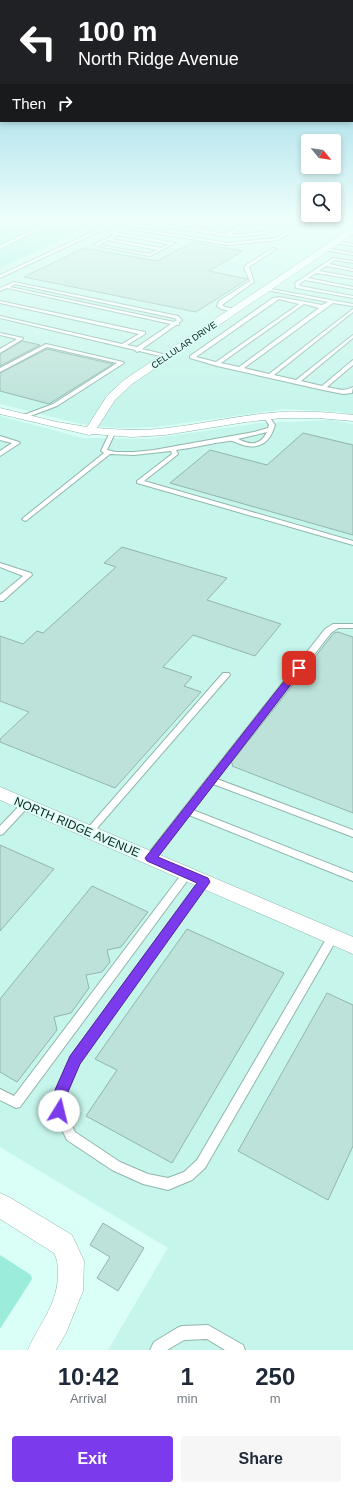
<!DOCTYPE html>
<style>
body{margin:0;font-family:Helvetica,sans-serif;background:#f6f6f7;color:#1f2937;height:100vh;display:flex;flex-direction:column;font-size:15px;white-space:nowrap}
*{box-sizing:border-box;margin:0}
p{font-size:13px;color:#747a83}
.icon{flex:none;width:22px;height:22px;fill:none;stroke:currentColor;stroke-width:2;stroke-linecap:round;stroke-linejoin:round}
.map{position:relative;height:1350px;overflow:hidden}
.panel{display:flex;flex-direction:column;background:#fff;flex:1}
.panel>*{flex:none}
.banner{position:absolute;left:0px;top:0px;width:353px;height:122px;box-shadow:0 2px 6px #0003;background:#202124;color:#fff;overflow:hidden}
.needle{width:26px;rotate:120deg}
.buttons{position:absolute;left:301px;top:134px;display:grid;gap:8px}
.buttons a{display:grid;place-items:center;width:40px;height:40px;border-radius:4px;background:#fff;box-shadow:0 2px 6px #0003;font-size:20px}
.pin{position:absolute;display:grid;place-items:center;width:34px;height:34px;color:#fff;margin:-17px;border-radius:8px;box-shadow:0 2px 6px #0006}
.me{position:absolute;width:44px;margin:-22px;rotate:9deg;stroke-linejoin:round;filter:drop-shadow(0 0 3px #0008)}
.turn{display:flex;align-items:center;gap:14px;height:84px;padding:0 12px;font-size:18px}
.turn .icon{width:52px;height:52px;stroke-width:2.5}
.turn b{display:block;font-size:28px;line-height:34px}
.then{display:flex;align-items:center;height:38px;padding:0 12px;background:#0003;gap:8px;font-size:15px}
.eta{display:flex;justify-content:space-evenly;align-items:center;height:68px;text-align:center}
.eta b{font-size:24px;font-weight:700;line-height:28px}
.action{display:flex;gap:8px;margin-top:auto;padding:8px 12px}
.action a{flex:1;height:46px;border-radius:4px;background:#7c3aed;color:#fff;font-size:16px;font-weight:700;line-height:46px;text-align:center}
.action a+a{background:#f6f6f7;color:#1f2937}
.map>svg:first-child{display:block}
</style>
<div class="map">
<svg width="353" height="1350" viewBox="0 0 353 1350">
<rect width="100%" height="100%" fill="#d9fff6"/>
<path fill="#c6f5eb" d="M106,219h247v196l-14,-3 -54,-3 -129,18 -39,1 -37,-4 -80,-20v-136z
M0,416l83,22 66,1 111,-16 70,-3 23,4v926h-245l60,-102 -168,-101z"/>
<path fill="#9cecdb" d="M0,219h106l-106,49z
M0,1255l31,20 1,4 -32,50z"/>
<path fill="#bde2d9" stroke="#92b5ad" d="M193,242l50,9 -34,20 39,8 -52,33 -172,-35 60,-29 73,13z
M22,341l18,4 -40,21v-12z
M47,349l66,15 -64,40 -49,-13v-18z
M303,433l50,12v90l-183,-52 40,-33 57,15z
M122,547l105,31 -20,22 74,24 -26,32 -62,-21 -30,32 29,10 -8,9 17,6 -86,96 -115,-46v-3l29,-27 -29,-11v-65l23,8 14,-13 6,2 73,-66 -12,-4z
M338,632l15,5v176l-121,-47 1,-2 -2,-1 103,-130z
M0,845l54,24 -54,62z
M92,886l56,26 -27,35 -14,3 3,12 -8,10 -16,3 3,13 -18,25 -17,4 3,13 -40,52 -17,-10v-73z
M187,929l97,44 -112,190 -86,-47 31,-46 -22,-11z
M327,993l26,12v141l-25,54 -90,-49z
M103,1223l41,25 -26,43 -21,-13 13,-21 -20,-12z"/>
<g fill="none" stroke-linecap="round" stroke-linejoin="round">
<g stroke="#91b5ad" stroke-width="2">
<path id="service" d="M54,219h4l-58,30v-3z
M121,219c17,0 33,5 51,6 7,1 13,-6 21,-6l-15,7 21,4 22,-11h4l-22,11 22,4 28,-15h4l-27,16 33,-3 23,-13h4l-25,15 -35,3 -106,-17 -124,58v-3z
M310,219h4l-36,21 -50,5 -105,-17 -8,4 60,11 -25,13 -57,-11 21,-10 -5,-2 13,-7 106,17 48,-5zM118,235l51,9 -8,4 -50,-9zM108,240l49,10 -8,4 -50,-9z
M335,241l18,3v2l-18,-3z
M273,248l3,1 -27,18 5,15 -32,23 3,2 12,3v2l-16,-3 -4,-3 2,-5 31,-20 -6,-13 2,-3z
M326,248l27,5v2l-28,-5z
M333,258l20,3v2l-18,-3 -6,4 24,5v2l-27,-5 -7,5 34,6v2l-37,-6 -8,5 45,9v2l-48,-9 -6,4 1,2 53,10v2l-57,-10 -1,-5z
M14,282l164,34 4,4 -3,3v2h-3l-34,24 29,7 -3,2 -29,-7 -2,1 -2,-2 -135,-32v-2l122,28 17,-10 -139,-31v-2l145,31v2l-18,11 10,2 34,-23 -164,-36 -7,3v-3zM15,284l159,34 3,2 -3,2 -164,-35z
M265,288l88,16v2l-20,-3 -89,65 25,6 84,-65v3l-79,63 22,5 57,-45v3l-52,43 21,5 31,-26v5l-26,22c11,2 17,5 26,0l-1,6 -9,1 -20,-4 -106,-24 -27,-8v-2l83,-58 6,-1 43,8 6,-3 -61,-12h-2zM279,299l20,5 -83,58 -20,-5zM304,304l15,4 -80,59 -18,-4z
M0,333l23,5v1l-23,14v-4l17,-10 -17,-4z
M46,344l77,18 1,1 -67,43 -32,12h-4v-2l32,-12 64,-41 -70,-16 -47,25v-4z
M266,414l2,1 7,10c-5,18 -17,26 -35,19 -4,-1 -7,-4 -11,-3 -18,2 -35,7 -53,9l2,4 -1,1 -33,26 209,60v4l-216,-62v-2l35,-27 -1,-3 -37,4 -24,-1 -83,66 -2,1 -3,-2 82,-66 -3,-2 9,-19 5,1 -8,17 9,2h18l20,-2 100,-18 14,-4 1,-3 -6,-9zM267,432c-7,14 -17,13 -29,7z
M0,436l19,6 1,1 -20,13v-5l12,-8 -12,-3z
M0,563l31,10 1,2 -29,26h-3v-6l23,-19 -23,-9z
M333,624h20v4h-15l-7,5 -114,146 136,51v7l-140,-53 -20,26 160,63v8l-164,-66 -36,46 -3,1 -3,-1 -2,-3 2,-3 178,-226z
M223,673h6l1,2 -138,159 -3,1 -3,-1 -2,-2 2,-2z
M26,801l3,1 2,2 -2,2 -26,28 -3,1v-9l23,-24z
M187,870l3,1 2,3 -2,3 -170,230 -4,1 -16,-8v-11l14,7 170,-225z
M204,877l3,1 2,3 -2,3 -128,179 -15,36 1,12 10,21 45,30 28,12 20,4 16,-6 13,-12 132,-226 4,-1 4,1 1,3 -133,231 -13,12 -24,10 -25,-6 -31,-14 -45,-30 -14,-29 -1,-12 19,-43 130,-178z
M208,1325l35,20 2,5h-20l-18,-11 -23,1 -17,10h-17l4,-8 23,-14 5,-2z"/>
</g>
<g stroke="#91b5ad" stroke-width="1">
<path id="minor" d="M350,229h3v5l-221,150 -17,16 -18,28c23,2 47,3 70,0 35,-4 69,-12 103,-15 28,-3 56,-1 83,2v6l-35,-3h-36l-36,4 -81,13 -33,2 -39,-3 -4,1 -89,-21v-6l57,14 30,5 20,-31 17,-16z
M0,787l353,150v17l-353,-154z
M0,1193l9,4 63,38 12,26 -1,30 -17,42 -10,17h-28c11,-27 28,-42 30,-73 0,-10 0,-16 -4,-24l-54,-34z"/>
</g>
<use href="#service" fill="#fff" fill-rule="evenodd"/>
<use href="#minor" fill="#fff" fill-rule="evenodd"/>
</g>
<linearGradient id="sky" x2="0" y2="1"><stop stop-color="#77c7de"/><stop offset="0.54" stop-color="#eefffb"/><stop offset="1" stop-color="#eefffb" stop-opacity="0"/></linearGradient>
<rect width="353" height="408" fill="url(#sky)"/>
<path fill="#7c3aed" stroke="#51269a" d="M299,665l3,1 2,2 -2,2 -144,187 50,21 2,4 -130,182 -15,35v12l-2,4 -4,2 -5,-2 -2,-4 -1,-12 19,-43 127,-173 -50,-22 -2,-3 151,-192z"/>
<g text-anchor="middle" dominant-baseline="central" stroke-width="3.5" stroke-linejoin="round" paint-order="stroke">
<g font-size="9" fill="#111f1c" stroke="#d9fff6">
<text transform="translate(184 345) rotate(-34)">CELLULAR DRIVE</text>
</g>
<g font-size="12" fill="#111f1c" stroke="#d9fff6">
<text transform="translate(77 827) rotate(23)">NORTH RIDGE AVENUE</text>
</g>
</g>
</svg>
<div class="buttons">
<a><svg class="needle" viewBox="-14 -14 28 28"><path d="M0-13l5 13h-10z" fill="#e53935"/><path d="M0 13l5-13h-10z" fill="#747a83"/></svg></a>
<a><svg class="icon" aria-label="search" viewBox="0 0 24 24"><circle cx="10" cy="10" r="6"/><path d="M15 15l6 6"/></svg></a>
</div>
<div class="pin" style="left:299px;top:668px;background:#d93025"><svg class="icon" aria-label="arrive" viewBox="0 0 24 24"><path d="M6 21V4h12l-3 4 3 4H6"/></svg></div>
<svg class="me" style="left:59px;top:1111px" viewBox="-20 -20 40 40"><circle r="19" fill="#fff"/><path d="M0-13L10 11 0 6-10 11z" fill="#7c3aed"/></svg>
<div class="banner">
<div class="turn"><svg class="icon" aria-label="left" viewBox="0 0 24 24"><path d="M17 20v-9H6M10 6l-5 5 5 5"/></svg><div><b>100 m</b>North Ridge Avenue</div></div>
<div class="then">Then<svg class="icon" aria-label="right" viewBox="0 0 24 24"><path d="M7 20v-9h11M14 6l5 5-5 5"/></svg></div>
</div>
</div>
<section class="panel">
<div class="eta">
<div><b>10:42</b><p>Arrival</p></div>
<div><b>1</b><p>min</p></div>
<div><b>250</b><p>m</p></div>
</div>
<div class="action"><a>Exit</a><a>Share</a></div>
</section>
